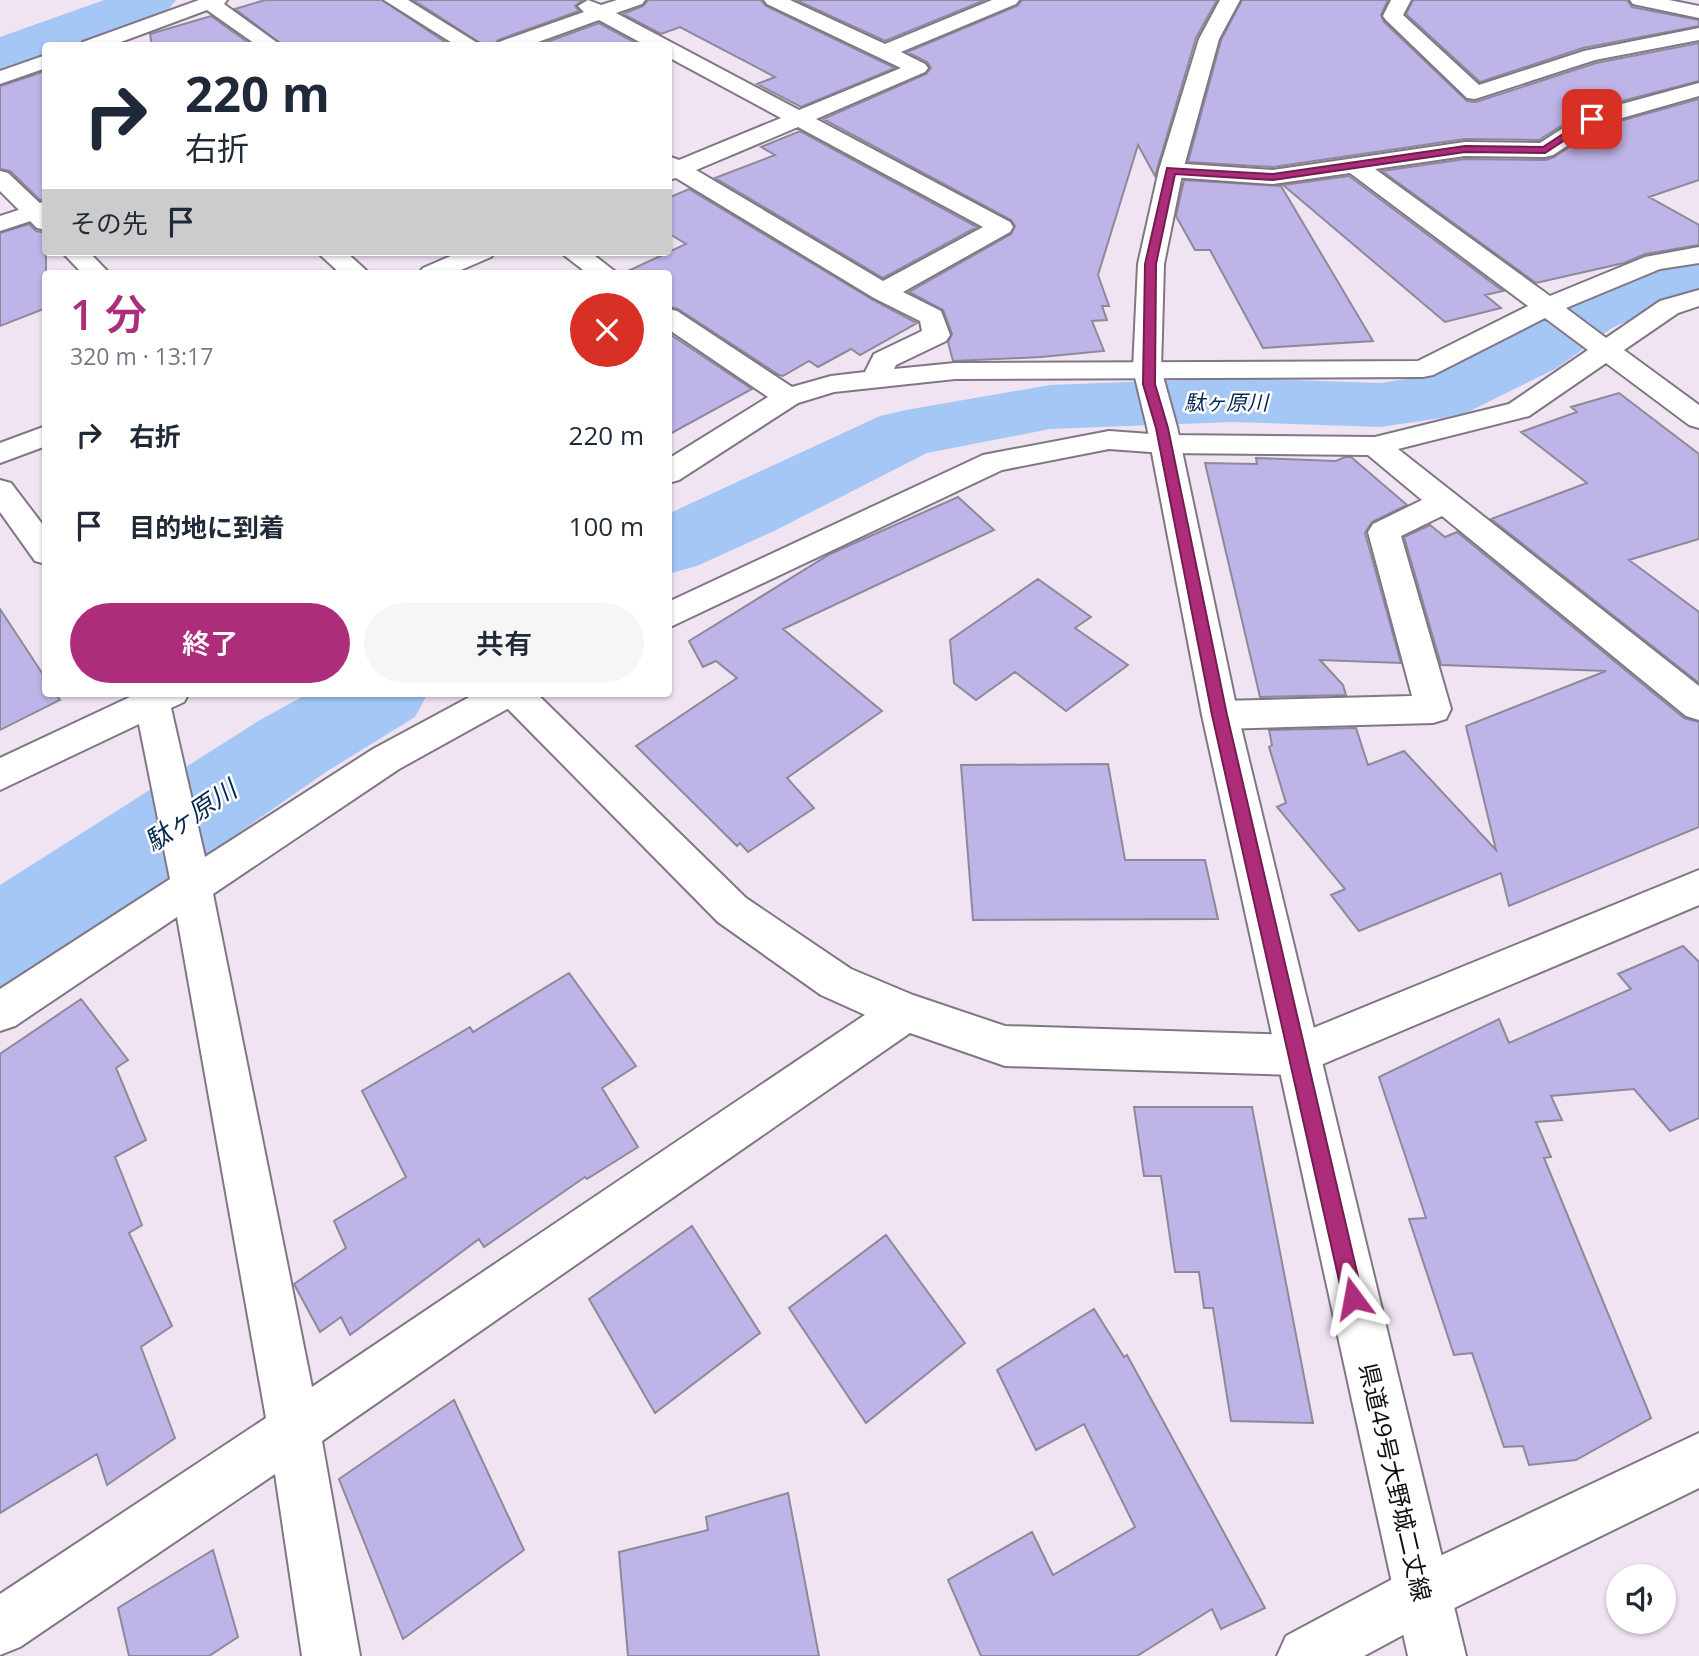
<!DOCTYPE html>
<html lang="ja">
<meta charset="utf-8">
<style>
body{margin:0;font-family:"Open Sans","Noto Sans JP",sans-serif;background:#f6f6f7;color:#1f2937;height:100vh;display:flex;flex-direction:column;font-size:26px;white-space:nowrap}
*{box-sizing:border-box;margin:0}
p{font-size:23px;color:#747a83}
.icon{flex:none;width:38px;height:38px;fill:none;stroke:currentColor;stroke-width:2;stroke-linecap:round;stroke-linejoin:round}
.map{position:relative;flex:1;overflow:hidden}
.sheet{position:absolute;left:42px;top:270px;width:630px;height:427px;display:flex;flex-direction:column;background:#fff;border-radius:7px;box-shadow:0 2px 5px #0004}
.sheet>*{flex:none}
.top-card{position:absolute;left:42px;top:42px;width:630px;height:214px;border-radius:7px;box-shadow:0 2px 5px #0004;background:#fff;color:#1f2937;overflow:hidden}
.fabs{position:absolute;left:1606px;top:1564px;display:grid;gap:14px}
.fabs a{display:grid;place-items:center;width:70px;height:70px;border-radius:50%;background:#fff;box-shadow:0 2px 5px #0004;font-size:35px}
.pin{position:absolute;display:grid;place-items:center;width:60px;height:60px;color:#fff;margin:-30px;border-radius:14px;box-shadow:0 4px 10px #0006}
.me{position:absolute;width:77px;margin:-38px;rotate:347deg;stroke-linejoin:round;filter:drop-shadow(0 0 5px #0008)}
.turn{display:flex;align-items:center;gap:24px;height:147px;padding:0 28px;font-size:32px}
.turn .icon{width:91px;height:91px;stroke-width:2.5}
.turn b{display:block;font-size:49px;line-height:60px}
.then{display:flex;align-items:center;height:66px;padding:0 28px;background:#0003;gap:14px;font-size:26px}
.round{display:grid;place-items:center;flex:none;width:74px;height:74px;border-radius:37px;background:#f6f6f7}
.headline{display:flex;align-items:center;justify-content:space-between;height:119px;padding:0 28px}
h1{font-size:42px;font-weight:600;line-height:52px;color:#ae2d7a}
.primary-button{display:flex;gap:14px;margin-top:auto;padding:14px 28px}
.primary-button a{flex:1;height:80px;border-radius:42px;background:#ae2d7a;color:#fff;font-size:28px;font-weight:600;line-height:80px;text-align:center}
.primary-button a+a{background:#f6f6f7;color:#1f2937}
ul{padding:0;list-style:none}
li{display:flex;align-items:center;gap:21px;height:91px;padding:0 28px}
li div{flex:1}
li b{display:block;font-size:26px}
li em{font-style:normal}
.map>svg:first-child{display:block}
</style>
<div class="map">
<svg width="1699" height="1656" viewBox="0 0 1699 1656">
<rect width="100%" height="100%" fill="#f0e4f3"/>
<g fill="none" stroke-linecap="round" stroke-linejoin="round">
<path fill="#a5c7f5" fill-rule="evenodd" d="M104,0h72l-8,10 -94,36h-28v10l-46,15v-34z
M1699,260v40l-47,10 -40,18 -55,40 -89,44 -26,6 -62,9 -148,-5 -182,7 -123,24 -151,77 -79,36 -29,8v-60l212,-98 26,-6 144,-25 182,-7 148,5 45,-7 82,-38 57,-38 43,-19z
M309,693h119l-13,24 -89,55 -289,201 -37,14v-102l260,-165z"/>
</g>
<path fill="#beb4e8" stroke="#8c8999" stroke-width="2" d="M265,0h117l69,46h-167l-49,-37z
M413,0h170l-8,6 4,5 -81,29 -4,6h-9z
M648,0h113l5,6 129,62 -94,39 -44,-23 18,-7 -95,-50 -19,7 -38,-20 20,-8z
M796,0h189l-100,41z
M1022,0h195l-21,38 -41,138 -17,-31 -40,130 11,31h-7l5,14 -15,1 12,30 -63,6 -88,4 -5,-19 4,-8 -9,-24 -34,-18 102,-58 4,-8 -4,-6 -188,-101 103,-45 5,-6 -4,-6 -20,-10 110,-46z
M1242,0h146l-7,15 3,7 83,79 9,1 120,-39 103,-20v38l-115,30 -45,29 -74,-1 -192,28 -85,-5 33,-122z
M1413,0h214l5,7 67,13v6l-116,22 -103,34 -74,-68z
M211,16l42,30h-101l-2,-12z
M599,23l37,20 -8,3h-92z
M46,71v128l-6,1 -30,-29 -10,-2v-83z
M1699,99v81l-50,17 50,28v20l-54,9 -21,9 -88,20 -154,-112 83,-12 81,1 8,-3 48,-31z
M800,131l177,96 -94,51 -168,-100 60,-23 -14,-8z
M1349,176l154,115 -18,4 16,13 -56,14 -162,-137z
M1184,180l97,6 92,155 -110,7 -53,-98h-15l-19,-34z
M689,189l184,111 44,23 -57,32 -9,-6 -33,18 -9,-6 -26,15 -4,-1 -101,-66 -10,-3v-33l-40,-2 58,-27 -18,-11v-35z
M29,224l7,7 10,2v75l-46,18v-93z
M668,333l84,56 -84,46z
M1619,393l80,61v85l-70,21 70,52v71l-208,-164 96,-36 -66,-51 56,-20 -6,-5z
M1345,457h6l56,48 -35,17 -7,11 36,130 -81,-3 23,25 3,10 -86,2 -55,-234 52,1 -1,-6 80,3z
M958,497l36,33 -211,99 99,82 -95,67 27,30 -66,44 -8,-9 -3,3 -101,-100 101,-68 -21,-17 -13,6 -14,-26 141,-87z
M1430,525l15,12 12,-5 227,186 15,4v105l-190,79 -8,-33 -142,58 -28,-36 14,-6 -68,-82 9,-4 -17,-56 3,-2 -3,-15 87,-2 12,37 36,-14 92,99 -30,-124 140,-55 -165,-6 -37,-128z
M1038,579l53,38 -16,11 53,37 -62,46 -51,-39 -39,28 -22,-17 -4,-43z
M0,609l46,70v14h9l5,7 -60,30z
M1108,764l17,96h80l13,59 -245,1 -12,-155z
M1683,946l16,16v156l-29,13 -36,-42 -83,7 11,24 -26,2 15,35 -7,1 107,260 -75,42 -47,5 -6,-19 -19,1 -32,-94 -18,2 -45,-136 17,-1 -47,-141 120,-58 10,24 122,-54 -13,-15z
M569,973l67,93 -34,22 36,59 -51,32 -2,-2 -101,70 -5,-8 -129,96 -9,-18 -21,15 -26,-48 52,-36 -12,-27 72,-44 -44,-86 108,-64 3,5z
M81,999l47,61 -12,8 30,72 -31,17 27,68 -13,8 43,93 -31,21 34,91 -68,47 -10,-31 -97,59v-459z
M1134,1107h118l61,316 -82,-2 -18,-113h-9l-5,-36h-24l-14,-96h-17z
M692,1226l68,107 -105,80 -66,-114z
M886,1235l79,108 -99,80 -77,-115z
M1094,1309l30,48 3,-2 138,253 -44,21 -9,-20 -75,47h-156l-33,-76 84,-48 21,43 82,-48 -51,-103 -48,26 -39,-80z
M454,1400l70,150 -121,89 -64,-160z
M788,1493l31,163h-191l-9,-104 89,-22 -2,-13z
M213,1550l25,87 -29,19h-80l-11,-48z"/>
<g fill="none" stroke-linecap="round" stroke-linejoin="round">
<g stroke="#817684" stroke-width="4">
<path id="minor" d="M199,0h28l-3,4 58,42h-24l-51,-36 -97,36h-30l3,-4z
M384,0h24l74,46h-25z
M588,0l13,5 16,-5h28l-3,4 -26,9 183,97 102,-42 -134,-64 -3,-4h26l95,44 107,-44h27l-3,4 -115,48 24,12 3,4 -3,4 -109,47 194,103 3,5 -3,5 -107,60 38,19 9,24 -4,6 -50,24 -2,4 61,-6 463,-2 110,-55 -178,-133 -77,11 -102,-7 -8,-2 -4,-5 4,-5 8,-2 102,7 192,-28 75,1 45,-29 114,-31v13l-98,28 -48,31 -8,2 -80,-1 -90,13 175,127 95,-39 54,-10v16l-39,6 -94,39 40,30 54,-37 39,-11v16l-21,7 -54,37 75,55v23l-10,-3 -83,-62 -77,53 -131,33 301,237v34l-13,-4 -244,-200 -41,20 50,173 -5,10 -13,4 -213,6 -13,-4 -5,-10 5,-10 13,-4 192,-5 -44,-164 5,-8 49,-24 -54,-45 -204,-2 -55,-4 -107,21 -334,158v-26l315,-147 126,-24 55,4 211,2 134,-33 79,-54 -43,-32 -112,57 -10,2 -468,2 -121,13 -36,11 -119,77 -11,3v-24l100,-62 -100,-68v-20l9,2 115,76 39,-11 34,-4 9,-18 48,-23 -2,-10 -46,-23 -198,-120 -8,2v-24l11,4 102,-42 -113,-61v-11h-21l-48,-26 -72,26h-31l3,-4 85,-30 -6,-6zM798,127l185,100 -100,54 -187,-111z
M1391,0h20l-8,15 76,70 105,-34 115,-23v12l-104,20 -120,39 -8,-1 -81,-78 -3,-4z
M1630,0h39l30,6v12l-66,-14z
M46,55v13l-46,16v-13z
M46,201v15l-46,15v-15z
M317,252h29l23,21h-29z
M460,252h35l-4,5 -37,16h-35l4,-5z
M560,252h30l27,21h-30z
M46,426v20l-46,17v-20z
M0,480l11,3 35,46v35l-11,-3 -35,-49z
M128,693h61l-5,9 -13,6 34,149 168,-108 104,-56h48l-5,9 -121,67 -186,125 99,493 578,-389 15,-5 15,5 6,14 -6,14 -598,415 38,215h-58l-27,-182 -255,173 -20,8v-61l266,-176 -89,-501 -162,109 -15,5v-42l170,-110 -31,-155 -139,66v-32l130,-61z"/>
</g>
<g stroke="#817684" stroke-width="4">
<path id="tertiary" d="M0,171l8,2 38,36v21l-9,-2 -37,-37z
M62,252h27l20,21h-27z
M496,693h40l210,205 105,71 62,26 92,31 291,9 403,-165v35l-402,170 -292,-9 -115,-40 -69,-31 -103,-73 -217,-220z
M1699,1433v55l-257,126 -78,42h-87l9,-20 116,-62z"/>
</g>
<g stroke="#817684" stroke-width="4">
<path id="primary" d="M1220,0h20l-21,39 -36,131 -19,94 -3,105 16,58 61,288 228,941h-58l-206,-941 -55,-288 -14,-58 5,-105 21,-94 40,-131z"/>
</g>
<use href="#minor" fill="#fff" fill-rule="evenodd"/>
<use href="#tertiary" fill="#fff" fill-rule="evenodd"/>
<use href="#primary" fill="#fff" fill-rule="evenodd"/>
</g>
<path fill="#ae2d7a" stroke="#711d4f" stroke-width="2" d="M1589,117l8,2 -52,34 -80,-1 -192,28 -98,-6 -19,90 -1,120 13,44 59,287 136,583 -3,7 -7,3 -7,-3 -3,-7 -131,-583 -56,-287 -13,-44 2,-120 22,-96 106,6 192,-28 78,1z"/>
<g text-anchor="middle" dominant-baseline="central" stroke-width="5" stroke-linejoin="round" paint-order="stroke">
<g font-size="21" font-style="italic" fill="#062951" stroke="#fff">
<text x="1226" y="402">駄ヶ原川</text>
</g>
<g font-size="24" fill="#120e13" stroke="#fff">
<text transform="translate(1396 1482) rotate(77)">県道49号大野城二丈線</text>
</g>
<g font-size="26" font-style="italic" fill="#062951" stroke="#fff">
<text transform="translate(190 815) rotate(-34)">駄ヶ原川</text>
</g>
</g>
</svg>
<div class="fabs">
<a><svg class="icon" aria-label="sound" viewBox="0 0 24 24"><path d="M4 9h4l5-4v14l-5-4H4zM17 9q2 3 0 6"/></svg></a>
</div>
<div class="pin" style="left:1592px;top:119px;background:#d93025"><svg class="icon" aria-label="arrive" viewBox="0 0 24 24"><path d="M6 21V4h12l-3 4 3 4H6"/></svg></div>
<svg class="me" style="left:1353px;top:1298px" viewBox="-20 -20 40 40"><path d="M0-17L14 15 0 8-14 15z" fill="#ae2d7a" stroke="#fff" stroke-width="4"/></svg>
<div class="top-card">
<div class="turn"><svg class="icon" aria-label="right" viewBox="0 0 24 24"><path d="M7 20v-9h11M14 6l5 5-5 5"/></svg><div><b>220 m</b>右折</div></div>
<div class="then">その先<svg class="icon" aria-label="arrive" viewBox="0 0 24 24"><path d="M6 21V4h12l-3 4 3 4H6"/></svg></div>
</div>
<section class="sheet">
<div class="headline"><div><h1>1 分</h1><p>320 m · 13:17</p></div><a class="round" style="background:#d93025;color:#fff"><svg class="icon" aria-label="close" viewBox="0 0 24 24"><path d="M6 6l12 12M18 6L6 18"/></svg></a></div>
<ul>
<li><svg class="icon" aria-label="right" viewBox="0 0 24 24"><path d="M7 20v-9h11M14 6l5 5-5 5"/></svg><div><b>右折</b></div><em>220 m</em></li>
<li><svg class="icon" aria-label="arrive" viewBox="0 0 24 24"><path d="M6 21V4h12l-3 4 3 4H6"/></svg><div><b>目的地に到着</b></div><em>100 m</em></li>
</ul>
<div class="primary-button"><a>終了</a><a>共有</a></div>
</section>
</div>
